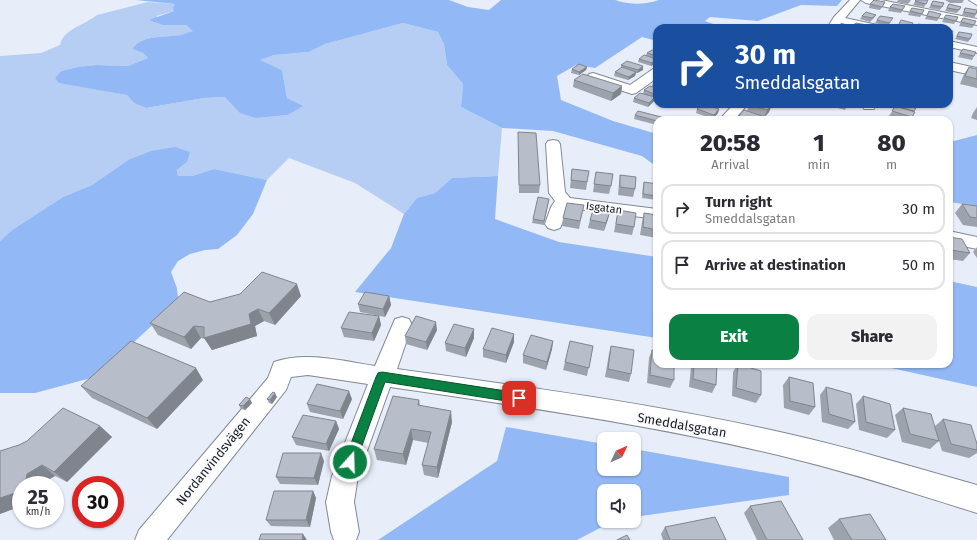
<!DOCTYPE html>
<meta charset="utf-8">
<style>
body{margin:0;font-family:"Fira Sans",sans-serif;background:#f2f2f3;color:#2b2b33;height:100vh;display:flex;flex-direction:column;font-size:15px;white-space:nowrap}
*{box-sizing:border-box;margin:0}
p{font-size:13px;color:#7c7c81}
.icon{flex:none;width:22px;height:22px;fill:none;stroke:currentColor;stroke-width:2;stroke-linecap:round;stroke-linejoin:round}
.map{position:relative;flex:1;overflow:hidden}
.sheet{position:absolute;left:653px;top:116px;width:300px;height:252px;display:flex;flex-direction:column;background:#fff;border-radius:12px;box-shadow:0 1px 3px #0004}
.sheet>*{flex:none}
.banner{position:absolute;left:653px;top:24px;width:300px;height:84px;border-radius:12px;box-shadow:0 1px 3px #0004;background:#1a4fa0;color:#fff;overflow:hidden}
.needle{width:26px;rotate:46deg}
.buttons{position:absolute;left:597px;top:432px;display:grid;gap:8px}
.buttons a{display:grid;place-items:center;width:44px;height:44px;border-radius:8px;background:#fff;box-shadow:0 1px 3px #0004;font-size:20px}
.speed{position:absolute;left:12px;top:476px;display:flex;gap:8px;font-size:20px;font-weight:700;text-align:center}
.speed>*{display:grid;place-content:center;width:52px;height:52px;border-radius:50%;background:#fff;box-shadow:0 1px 3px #0004;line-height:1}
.speed small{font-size:10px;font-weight:400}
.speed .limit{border:6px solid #d22;background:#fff;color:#111}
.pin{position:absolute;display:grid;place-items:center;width:34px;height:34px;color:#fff;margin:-17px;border-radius:8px;box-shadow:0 2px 6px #0006}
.me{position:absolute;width:44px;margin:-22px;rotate:20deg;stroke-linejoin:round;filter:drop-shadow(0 0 3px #0008)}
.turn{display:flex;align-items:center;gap:14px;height:84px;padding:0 16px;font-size:18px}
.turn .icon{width:52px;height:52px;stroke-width:2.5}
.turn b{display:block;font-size:28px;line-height:34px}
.eta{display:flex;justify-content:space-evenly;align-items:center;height:68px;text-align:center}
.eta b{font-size:24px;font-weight:800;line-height:28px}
.primary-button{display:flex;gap:8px;margin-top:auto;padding:8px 16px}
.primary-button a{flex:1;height:46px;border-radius:12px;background:#0b8043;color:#fff;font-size:16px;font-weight:800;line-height:46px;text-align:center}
.primary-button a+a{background:#f2f2f3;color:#2b2b33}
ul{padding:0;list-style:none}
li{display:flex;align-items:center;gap:12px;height:50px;margin:0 8px 6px;padding:0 8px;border:2px solid #e1e1e2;border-radius:12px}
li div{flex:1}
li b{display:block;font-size:15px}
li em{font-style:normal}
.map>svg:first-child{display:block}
</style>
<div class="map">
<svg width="977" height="540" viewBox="0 0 977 540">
<rect width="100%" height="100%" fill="#e7eef9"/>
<path fill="#b6cef3" d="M148,2l27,2 -1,7 -18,5 19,9h11l8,6c-4,1 -8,3 -12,4 -14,3 -42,-1 -50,14l11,4 5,5 -20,8 -32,-1 -18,2 -17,4 -6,7 16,6 56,11 7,8 12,5 58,-10 21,-1 31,21 32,-3 14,-9 -15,-8 -5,-28 -23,-10 15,-5 35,-3 16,-8 78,-21 35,9 6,12 3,21 16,19 -2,23 41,21 -4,48 -46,2 -17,15 -18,5 -13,16 -49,-31 -66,-25 -22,22 -53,-11 -22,7h-14l-1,-6 10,-8 -59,-2 -36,25 -29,12 -51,33 -12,11v-185l41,-3 19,-8c3,-16 25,-20 37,-30z"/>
<path fill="#92b8f5" d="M136,0h313l19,7 21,3 12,-10h114c15,5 29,5 44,0h183l-5,6 -36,-1 -43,16 -48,-4 -5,4 20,7h-68v13l-15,-4 -47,31 -19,-3 -19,11 4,24 52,21 44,13v33l-15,-11 -89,-25 -51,-3 -41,-21 2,-23 -16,-19 -3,-21 -6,-12 -35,-9 -78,21 -16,8 -35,3 -14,5 22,10 5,28 16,8 -15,9 -32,3 -16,-5 -15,-16 -21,1 -58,10 -12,-5 -7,-8 -68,-12 -4,-5 6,-7 17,-4 18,-2 32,1 20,-8 -5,-5 -11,-4c9,-15 34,-11 49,-14 4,-1 8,-3 12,-4l-7,-6h-23l-14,-5 25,-9 -1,-3 2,-4z
M977,135v71l-28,-4v-62l5,1z
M175,147l15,5 -3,10 -10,8 1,6h14l22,-7 53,11 -14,34 -16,21 -19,14 -13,1 -15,4 -12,7 -7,11 6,16 1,10 -8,11 -36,33 -43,36 -56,15h-35v-152l12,-11 51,-33 29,-12 36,-25 23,-9z
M498,176l-3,43 64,23 98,15v81l-302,-46 36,-44 13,-34 13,-16 18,-5 17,-15z
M949,281l28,6v100l-104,-23h76z
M506,427l98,17v25h30v-20l155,28v18l-155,22v-26h-30v30h9l-36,19h-199l119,-79z"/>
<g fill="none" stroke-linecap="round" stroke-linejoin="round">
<g stroke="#828993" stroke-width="2">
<path id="minor" d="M850,0h10l-15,18 37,8 1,2h-19l-23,-5 -4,5h-10l7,-11z
M861,0h20l96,19v6l-111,-22z
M969,0h8v5z
M949,41l28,6v6l-28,-6z
M949,62l28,6v8l-28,-6z
M657,68v10l-21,15 -4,1 -43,-14 -2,-3 2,-3 4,-1 37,12 23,-16z
M734,104h14l-14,16h-15z
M862,104h14l-2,5h-10z
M553,140l5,1 2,3 5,48 5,6 87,11v10l-88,-11 -9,20 -6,2 -6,-2 -3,-4 6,-17 4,-6 -6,-8 -3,-49 2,-3z
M949,231l28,6v12l-28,-6z
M402,317l7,2 3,6 -15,44c132,18 266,36 396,66 62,14 123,33 184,50v28c-61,-19 -121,-39 -183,-54 -132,-33 -269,-52 -404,-72l-32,89 -4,26 5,30 -3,8h-22l-3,-8 -5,-30 6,-26 36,-92 -60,-9 -17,2 -5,13 -119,150h-32l4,-10 129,-152 6,-16c32,-11 69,-1 101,4l20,-47z"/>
</g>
<use href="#minor" fill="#fff" fill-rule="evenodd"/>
</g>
<path fill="#9da3ad" d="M898,0h13l-3,4 -11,-2z
M916,0h12l-4,7 -11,-2z
M945,0h19l-2,3h-12z
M933,1l11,2 -4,7 -11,-2z
M870,4l13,1 -3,5 -11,-2z
M949,4l12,3 -4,6 -12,-2z
M905,6l-4,7 -13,-2 2,-4z
M965,8l11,6 -2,4 -12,-3z
M924,10l-4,7 -12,-2 2,-4z
M929,11l12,3 -4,7 -12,-2z
M876,15l-2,3 -4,4 -10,-3 2,-3z
M946,15l12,2 -4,7 -12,-2z
M963,18l11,7 -2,3 -13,-2z
M877,20l14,2 -4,4 -12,-3z
M913,23l-3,5h-13l2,-4z
M959,32l11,7 -2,3 -13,-3z
M657,44v6l-2,-1v-4z
M963,49l11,7 -2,4 -14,-3z
M657,51v11l-6,4 -13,-4 1,-3 7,-4 1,-2z
M621,65l22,5 -6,3h-1l-1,3 -7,4 -14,-4 1,-4 6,-4z
M587,67l-1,3 -7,5 -8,-2 1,-4z
M969,67l8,2v19l-17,-4 4,-10z
M574,80l48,6 -1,8 -10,7 -38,-14z
M657,80v19l-2,-1 -1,3 -6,6 -15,-5 1,-4 9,-4 1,-4 8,-4 1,-3z
M712,104h13l-3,3z
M750,104h24l-2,3 -1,-1 -2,6 -5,6 -3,-1 -1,3h-23l2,-4 8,-5z
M828,104h20l-3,6 -18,-5z
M897,104l18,8 -4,8h-21l-3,-1z
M977,107v13l-6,-2 2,-5z
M697,109h22l-1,4 -5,6 -17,-6z
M635,115l22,5v5l-23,-6z
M518,132l22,53 -1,8h-20z
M572,169l17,2 -3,19 -16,-2z
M596,172l15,14 -2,8 -16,-2z
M620,175l15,14 -2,8 -15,-2 1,-12z
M644,182l13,2v16l-15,-2 1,-12z
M549,199l-5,26 -12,-2 1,-4z
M962,204l15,2v21l-14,-2 -8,-12z
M584,205l-5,24 -17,-3 1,-8z
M618,210l16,17 -2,8 -18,-3z
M644,213l13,2v23l-17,-3 2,-13z
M608,219l-4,12 -16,-3 2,-8z
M949,237l21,16 -7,8 -14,-2z
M977,247v11l-4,-6z
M301,296l-26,29 -11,-4 -9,5 2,10 -45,14 -7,-11 -4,-1 -10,11 -33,-14 -8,-12 60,-21z
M389,296l2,9 -6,12 -25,-5 -2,-8z
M379,316l2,9 -7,16 -30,-4 -3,-9z
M474,329v9l-8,19 -20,-6 -1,-8z
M437,330l-10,20 -21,-6 -1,-8z
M514,334v8l-8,21 -23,-6v-8z
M553,341l-1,8 -6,21 -23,-7v-8z
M593,346l-6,30 -24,-6 2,-8z
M611,346l20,28 -2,8 -24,-5 4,-23z
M652,350l22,30 -4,8 -23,-5 2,-25z
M692,364h24v21l-4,8 -23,-6 2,-20z
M738,364l23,31 -5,8 -24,-7 1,-24z
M789,377l26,30 -6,8 -25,-7 -1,-23z
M203,380l-46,49 -65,-31 -11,-12z
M826,387l29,35 -7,7 -26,-7 -2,-27z
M863,396l32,34 -8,8 -28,-8 -3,-26z
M277,397l-5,7 -3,-1 -2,-4z
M352,399l-9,20 -33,-7 -3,-8z
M419,400l1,5 32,17 -14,56 -14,-3 -2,-10 6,-22 -15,-3 -7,25 -29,-5 -3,-11z
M252,403l-7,7 -4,-1 -2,-4z
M903,408l31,19 9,-8 34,25v9l-8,5 -27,-7 -3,-10 -9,8 -28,-7 -7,-27z
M336,421l3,8 -10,22 -33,-6 -4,-8z
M100,426l12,11 -45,45 -12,-6 -14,8v1h-20v21l-21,8v-63z
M324,461l-6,24 -38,-1 -4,-7z
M313,491l3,7 -6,29 -39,-1 -5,-6z
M750,506l53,34h-46l-13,-27z
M839,519l47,21h-52l-6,-12z
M665,527l61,13h-63l-2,-6z"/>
<path fill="#80858d" d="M657,59v3l-6,4 1,-3z
M643,66v4l-6,3 1,-3z
M587,67l-1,3 -7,5v-3z
M636,72l-1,4 -7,4 1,-3z
M622,86l-1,8 -10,7 2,-8z
M655,97l-1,4 -6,6 1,-4z
M772,105l-3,7 -5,6 3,-8z
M719,109l-1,4 -5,6 1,-4z
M610,211l-2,8 -4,12 2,-8z
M297,284l4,12 -26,29 -6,-12z
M389,296l2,9 -6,12 -2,-8z
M258,309l6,12 -9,5 2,10 -45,14 -8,-12z
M379,316l2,9 -7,16 -2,-8z
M436,322l1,8 -10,20 -1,-8z
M194,326l7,12 -10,11 -7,-12z
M474,329v9l-8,19 -1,-9z
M514,334v8l-8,21v-8z
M553,341l-1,8 -6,21 1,-8z
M196,368l7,12 -46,49 -10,-11z
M349,391l3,8 -9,20 -3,-8z
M275,393l2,4 -5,7 -2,-4z
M250,399l2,4 -7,7 -2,-4z
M451,411l1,11 -14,56 -1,-11z
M336,421l3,8 -10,22 -3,-7z
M100,426l12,11 -45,45 -13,-10z
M411,429l2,11 -7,25 -3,-11z
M321,453l3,8 -6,24 -4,-7z
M42,465l13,11 -14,8v1h-16l2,-11z
M21,491v15l-21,8v-16z
M313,491l3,7 -6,29 -4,-7z
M303,534l4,6h-5z"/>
<path fill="#b7bec9" stroke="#80858d" d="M874,0l11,2 -3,5 -12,-3z
M916,0h12l-2,4 -11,-3z
M933,1l11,2 -2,4 -11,-2z
M893,4l12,2 -3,4 -12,-3z
M949,4l12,3 -2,3 -12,-2z
M912,8l12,2 -2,4 -12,-3z
M965,8l12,2 -1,4 -12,-2z
M929,11l12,3 -3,4 -11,-2z
M866,12l10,3 -4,3 -10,-2z
M946,15l12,2 -2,4 -12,-3z
M880,16l13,2 -4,5 -12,-3z
M963,18l13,3 -2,4 -13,-3z
M901,20l12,3 -3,4 -11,-3z
M856,23l11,2 -2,3h-6l-7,-2z
M918,24l12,2v2h-14z
M874,27l6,1h-8z
M949,30l4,1 -2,4h-2z
M959,32l13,2 -2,5 -13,-3z
M949,43l4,1 -2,5 -2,-1z
M963,49l13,3 -2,4 -14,-3z
M652,50l5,1v5l-10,-3z
M644,55l13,4 -5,4 -13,-4z
M627,61l16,5 -5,4 -17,-5z
M579,64l8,3 -8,5 -7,-3z
M622,67l14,5 -7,5 -14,-5z
M969,67l8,2v10l-12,-3z
M583,74l39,12 -9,7 -39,-13z
M657,80v5l-4,-2z
M650,86l7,2v7l-13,-5z
M640,93l15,4 -6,6 -15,-5z
M702,104l17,5 -5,6 -17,-6z
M750,104h19l3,1 -5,5 -18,-5z
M840,104h8l-1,2z
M897,104h6l13,4 -2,3 -19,-5v1z
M895,106l20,6 -3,5 -20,-6z
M744,110l18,6 -5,4h-5l-13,-4z
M638,111l35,9h-16v1l-22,-6z
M518,132l18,1 4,52h-21z
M572,169l17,2 -2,11 -16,-2z
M596,172l17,2 -2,12 -17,-2z
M620,175l16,2 -1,12 -15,-2z
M644,182l13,2v12l-14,-2z
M538,197l11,2 -5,22 -11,-2z
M567,203l17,2 -4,16 -17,-3z
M962,204l15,2v12l-7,-1z
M594,207l16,4 -4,12 -16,-3z
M618,210l18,3 -2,14 -18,-3z
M644,213l13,2v15l-14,-3z
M949,237l13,2 8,14 -19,-3 -2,-3z
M262,272l35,12 -28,29 -11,-4 -9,5 2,10 -47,14v-11l-10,-1 -10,11 -34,-14 34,-31 26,10 30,-8z
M365,292l24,4 -6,13 -25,-5z
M349,312l30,4 -7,17 -31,-5z
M416,316l20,6 -10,20 -21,-6z
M454,324l20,5 -9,19 -20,-5z
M492,328l22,6 -8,21 -23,-6z
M531,335l22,6 -6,21 -24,-7z
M131,341l65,27 -49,50 -66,-32z
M570,341l23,5 -4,22 -24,-6z
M611,346l23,4 -3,24 -23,-5z
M652,350l5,1v13h17v16l-24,-5z
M694,364h23l-1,21 -23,-6z
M738,364l23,7v24l-25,-7z
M789,377l24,6 2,24 -25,-6z
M317,384l32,7 -9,20 -33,-7z
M826,387l25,7 4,28 -26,-8z
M273,392l2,1 -5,7 -3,-1z
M393,396l26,4 -1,5 33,6 -14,56 -15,-2 9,-33 -20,-3 -8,25 -29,-5z
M863,396l27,8 5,26 -29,-8z
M246,397l4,2 -7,7 -4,-1z
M63,408l37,18 -46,46 -12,-7 -15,9 -2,11h-4v6l-21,7v-47l19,-6 8,-4z
M903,408l28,6 8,27 -29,-7z
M303,415l33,6 -10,23 -34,-7z
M943,419l28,6 6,19v6l-26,-6z
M283,453h38l-7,25 -38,-1z
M274,491h39l-7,29h-40z
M781,501l22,39h-36l-17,-34z
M870,514l16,26h-34l-13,-21z
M715,517l11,23h-56l-5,-13z
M261,534h42l-1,6h-43z
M627,535l3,5h-13z"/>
<path fill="#0b8043" stroke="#07532c" d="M382,372l137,21 4,1 1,4 -1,3 -4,2 -134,-21 -29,80 -2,5 -4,1 -5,-1 -1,-5 32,-85 2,-4z"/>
<g text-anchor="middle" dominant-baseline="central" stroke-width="4" stroke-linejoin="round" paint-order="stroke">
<g font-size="11" fill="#1a1d21" stroke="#f9fafd">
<text transform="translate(604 208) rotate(7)">Isgatan</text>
</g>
<g font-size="13" fill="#1a1d21" stroke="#f9fafd">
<text transform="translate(682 425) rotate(10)">Smeddalsgatan</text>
<text transform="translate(213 461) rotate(-51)">Nordanvindsvägen</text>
</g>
</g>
</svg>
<div class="buttons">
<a><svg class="needle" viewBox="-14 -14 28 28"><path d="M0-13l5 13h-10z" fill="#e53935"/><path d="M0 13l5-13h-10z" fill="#7c7c81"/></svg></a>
<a><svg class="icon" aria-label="sound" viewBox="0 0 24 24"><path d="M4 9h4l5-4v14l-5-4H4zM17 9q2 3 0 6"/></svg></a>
</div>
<div class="speed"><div>25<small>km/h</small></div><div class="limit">30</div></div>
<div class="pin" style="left:519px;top:398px;background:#d93025"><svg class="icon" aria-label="arrive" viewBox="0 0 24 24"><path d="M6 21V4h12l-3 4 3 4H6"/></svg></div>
<svg class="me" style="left:350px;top:462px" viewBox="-20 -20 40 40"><circle r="17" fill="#0b8043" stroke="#fff" stroke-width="3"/><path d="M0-11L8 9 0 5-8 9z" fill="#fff"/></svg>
<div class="banner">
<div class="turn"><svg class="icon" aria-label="right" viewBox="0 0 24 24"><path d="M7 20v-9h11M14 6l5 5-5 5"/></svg><div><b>30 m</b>Smeddalsgatan</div></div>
</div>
<section class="sheet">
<div class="eta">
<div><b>20:58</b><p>Arrival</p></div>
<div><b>1</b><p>min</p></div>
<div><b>80</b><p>m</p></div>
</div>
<ul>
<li><svg class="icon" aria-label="right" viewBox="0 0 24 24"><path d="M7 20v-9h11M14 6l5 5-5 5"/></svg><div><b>Turn right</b><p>Smeddalsgatan</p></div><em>30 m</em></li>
<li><svg class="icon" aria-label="arrive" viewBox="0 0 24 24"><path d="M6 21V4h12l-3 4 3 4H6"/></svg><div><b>Arrive at destination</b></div><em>50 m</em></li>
</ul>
<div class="primary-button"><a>Exit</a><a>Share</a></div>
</section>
</div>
